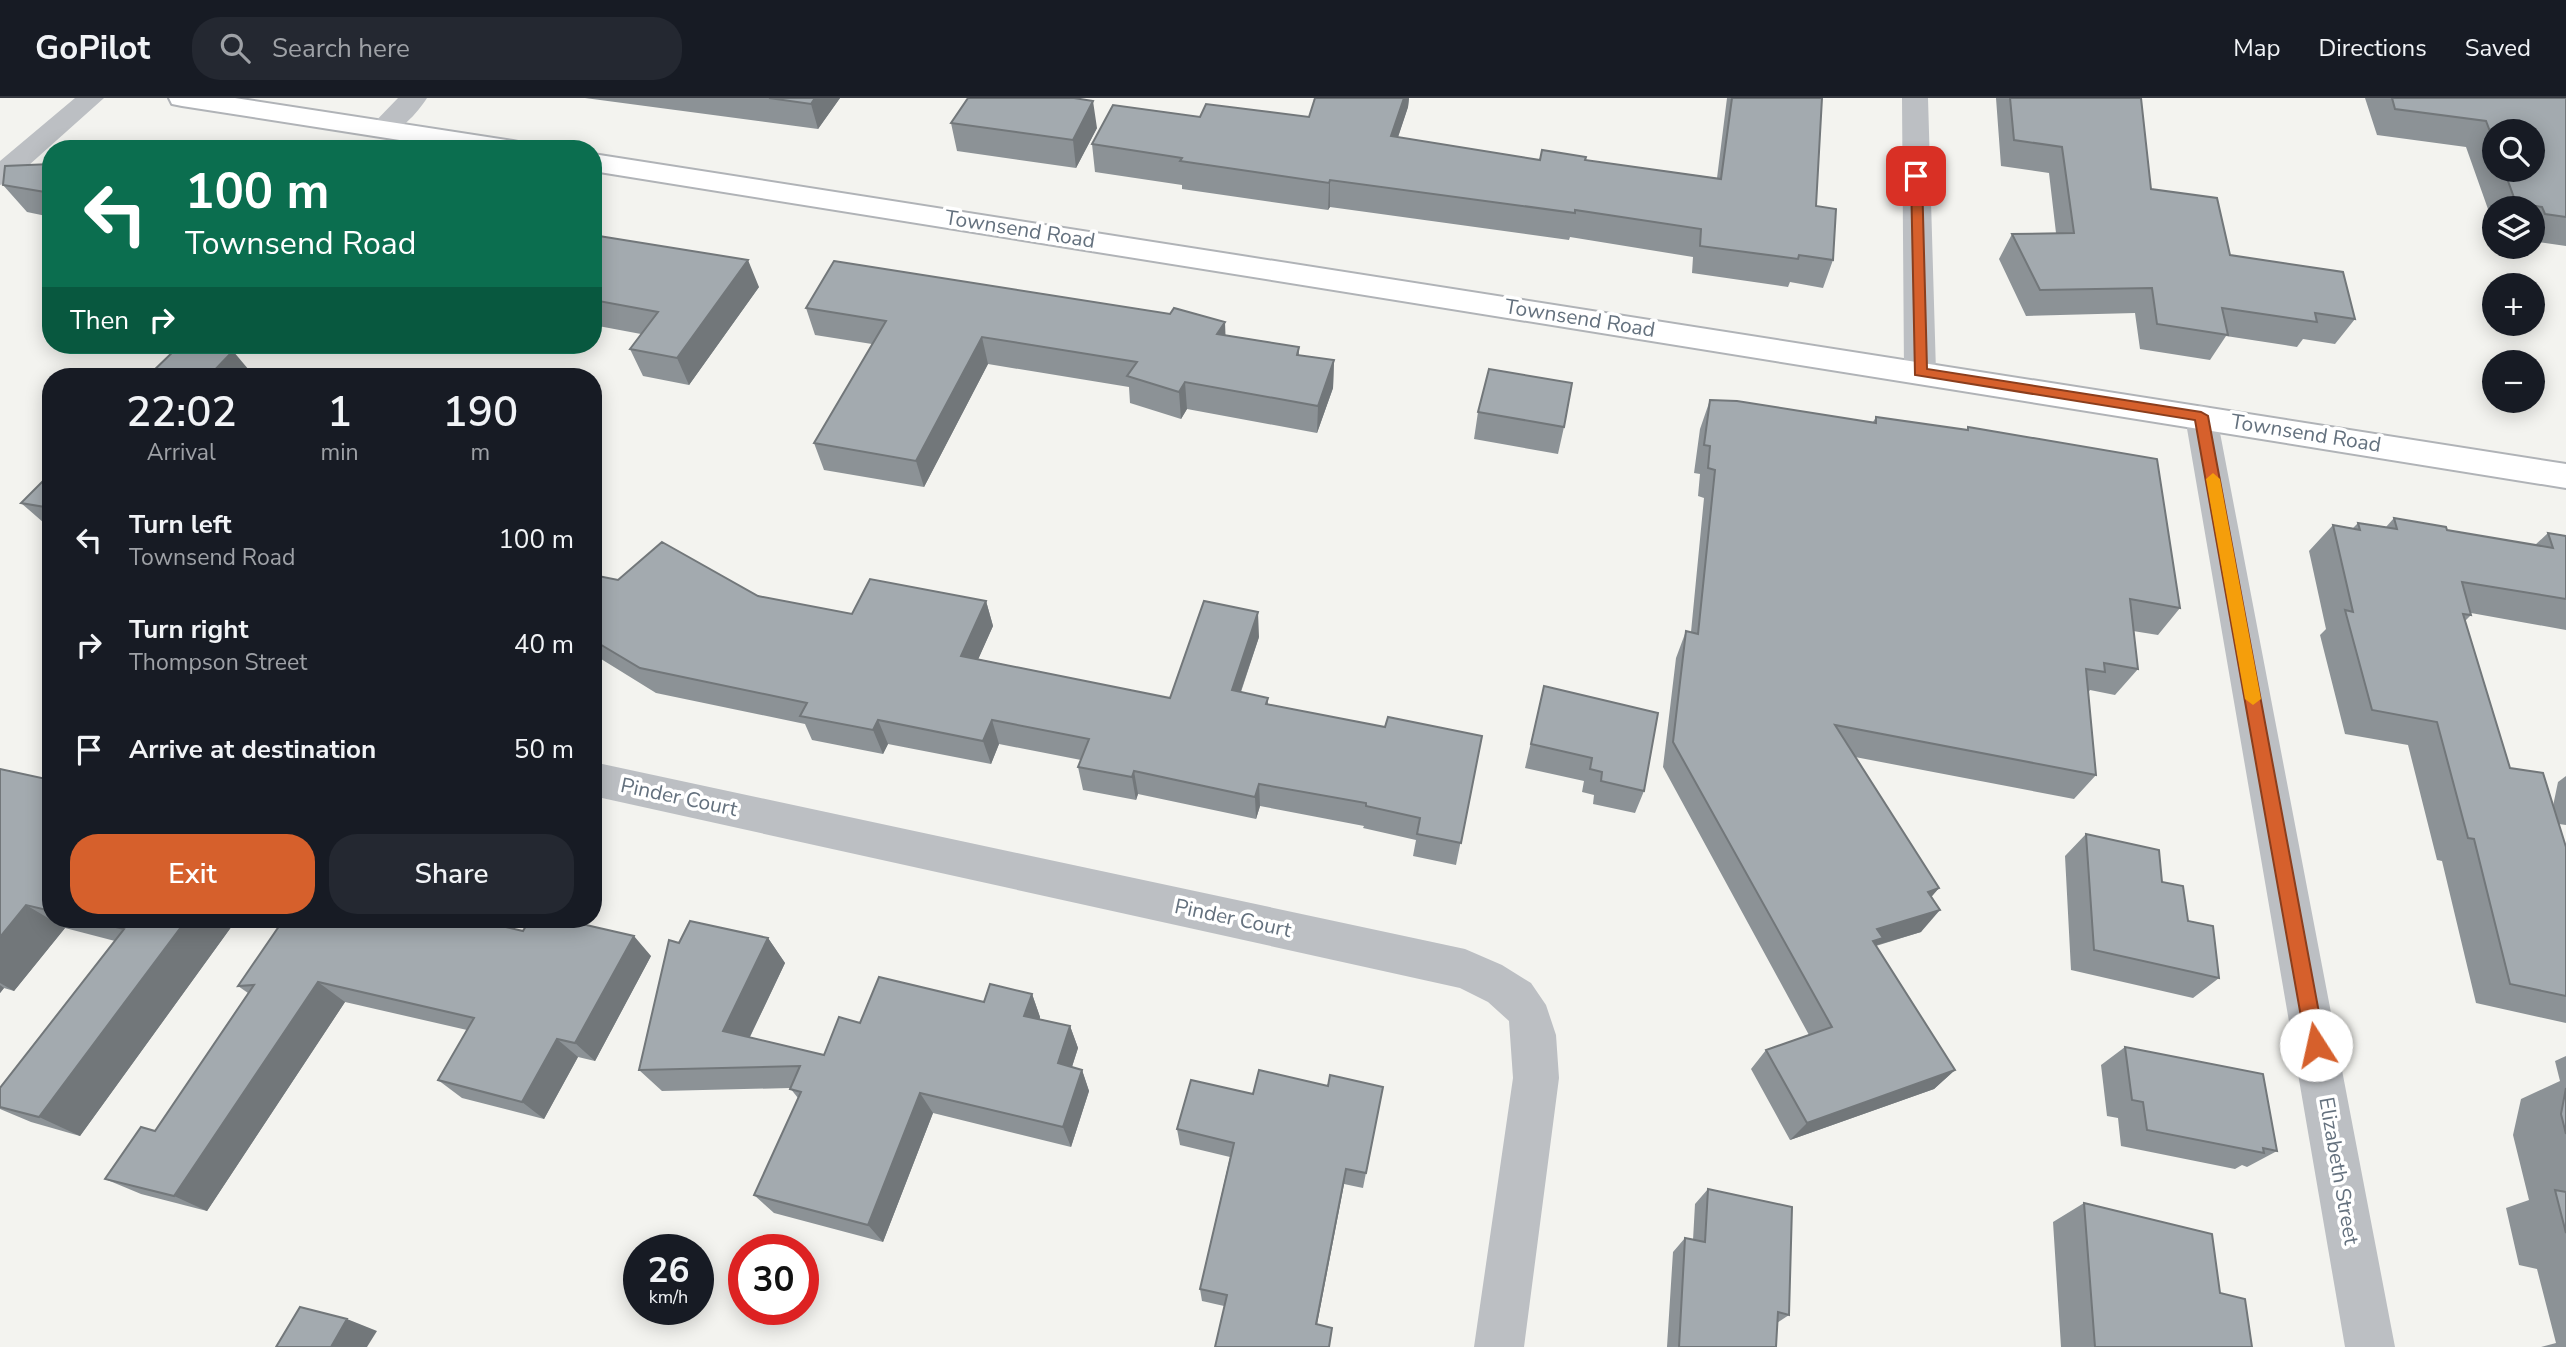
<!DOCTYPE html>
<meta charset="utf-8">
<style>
body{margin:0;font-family:"Nunito Sans",sans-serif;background:#242831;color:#f1f3f6;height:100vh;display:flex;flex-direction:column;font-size:26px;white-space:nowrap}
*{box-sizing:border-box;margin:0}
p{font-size:23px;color:#9ea1a6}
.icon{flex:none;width:38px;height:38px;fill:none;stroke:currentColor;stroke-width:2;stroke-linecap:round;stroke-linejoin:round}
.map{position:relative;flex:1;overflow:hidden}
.panel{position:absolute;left:42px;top:270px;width:560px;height:560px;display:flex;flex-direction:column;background:#171b24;border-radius:28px;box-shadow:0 4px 18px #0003}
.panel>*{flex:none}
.banner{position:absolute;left:42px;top:42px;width:560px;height:214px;border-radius:28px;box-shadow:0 4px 18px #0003;background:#0b6e4f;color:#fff;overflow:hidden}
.fabs{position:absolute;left:2482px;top:21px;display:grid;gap:14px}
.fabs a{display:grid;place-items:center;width:63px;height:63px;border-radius:50%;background:#171b24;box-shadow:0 4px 18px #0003;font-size:35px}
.speed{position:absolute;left:623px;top:1136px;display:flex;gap:14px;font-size:35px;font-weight:700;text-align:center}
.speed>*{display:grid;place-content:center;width:91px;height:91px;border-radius:50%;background:#171b24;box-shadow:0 4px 18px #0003;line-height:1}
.speed small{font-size:18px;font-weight:400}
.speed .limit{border:10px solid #d22;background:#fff;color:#111}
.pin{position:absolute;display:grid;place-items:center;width:60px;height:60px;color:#fff;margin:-30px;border-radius:14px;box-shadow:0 4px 10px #0006}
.me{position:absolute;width:77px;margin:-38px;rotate:350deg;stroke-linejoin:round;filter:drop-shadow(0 0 5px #0008)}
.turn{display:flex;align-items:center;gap:24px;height:147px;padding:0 28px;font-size:32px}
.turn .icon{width:91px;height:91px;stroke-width:2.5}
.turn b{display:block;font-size:49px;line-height:60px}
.then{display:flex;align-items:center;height:66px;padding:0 28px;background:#0003;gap:14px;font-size:26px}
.eta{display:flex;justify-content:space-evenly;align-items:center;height:119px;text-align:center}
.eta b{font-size:42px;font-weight:600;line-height:49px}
.cta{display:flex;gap:14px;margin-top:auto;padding:14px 28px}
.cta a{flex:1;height:80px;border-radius:28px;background:#d6602c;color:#fff;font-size:28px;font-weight:600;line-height:80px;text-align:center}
.cta a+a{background:#242831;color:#f1f3f6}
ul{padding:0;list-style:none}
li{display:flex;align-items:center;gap:21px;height:105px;padding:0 28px}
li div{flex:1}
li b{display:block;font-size:26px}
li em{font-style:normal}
header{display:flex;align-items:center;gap:42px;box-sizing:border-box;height:98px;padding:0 35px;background:#171b24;border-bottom:2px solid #363941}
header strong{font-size:33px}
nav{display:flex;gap:38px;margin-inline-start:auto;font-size:24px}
.search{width:490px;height:63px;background:#242831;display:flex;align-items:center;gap:18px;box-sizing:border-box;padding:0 24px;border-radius:28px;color:#9ea1a6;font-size:26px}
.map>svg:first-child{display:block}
</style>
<header>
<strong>GoPilot</strong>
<div class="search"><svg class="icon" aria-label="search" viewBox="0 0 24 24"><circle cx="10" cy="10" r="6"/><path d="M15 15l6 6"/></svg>Search here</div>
<nav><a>Map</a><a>Directions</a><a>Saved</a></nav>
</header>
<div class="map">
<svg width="2566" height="1249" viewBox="0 0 2566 1249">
<rect width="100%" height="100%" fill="#f3f3ef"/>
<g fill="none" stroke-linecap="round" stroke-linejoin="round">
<g stroke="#b0b3b7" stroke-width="4">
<path id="major" d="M169,0h66l278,43 10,2 4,6h-70l-275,-43 -10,-2z
M593,56l1973,310v24l-1973,-317z"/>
</g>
<path fill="#bcbfc3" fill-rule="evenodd" d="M75,0h29l-94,84 -10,3v-24z
M398,0h29c-11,17 -32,41 -54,36l-4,-6z
M1902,0h26l8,274 -5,8 -11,3 -11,-3 -5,-8z
M2201,307l12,4 4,8 178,930h-50l-160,-930 4,-8z
M593,664l872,187 37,16 29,18 15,22 10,30 3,43 -35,269h-50l39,-269 -4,-57 -21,-19 -28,-14 -867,-192z"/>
<use href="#major" fill="#fff" fill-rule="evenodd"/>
</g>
<path fill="#8c9296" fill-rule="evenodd" d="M585,0h255l-22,31z
M1315,0h94l-1,9 -10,30 142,23h45l132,18 10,-80h95l-6,108 17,54 -10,28 -33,-6 -2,5 -96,-14 1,-16 -123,-20 -1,3 -239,-33 -2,3 -146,-21v-4l-87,-13 -3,-28 108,-27h109z
M1996,0h145l10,91 79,66 125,64 -20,25 -32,-5 -6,8 -71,-11 -16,24 -70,-11 -5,-36 -109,3 -27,-57 13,-25 44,-1 -7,-60 -48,-7z
M2365,0h201v148l-34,-5v-33h-38v18l-28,-79 -89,-12zM2494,33l38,39h-38z
M951,25l146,5 -21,40 -119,-17z
M51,66v53l-24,-5 -24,-27z
M593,145l166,44 -70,98 -46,-9 -13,-27 11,-15 -48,-9z
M806,210l419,27 74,12v8l35,5 -1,28 -16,45 -130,-24 -6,10 -51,-16 -1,-16 -141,-23 -64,123 -100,-17 -10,-27 58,-99 -57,-9z
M1710,302l163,22 3,-5 91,13 1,-3 212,181 -22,27 -25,-4 5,38 -23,26 -25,-5 -2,3 8,82 -22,24 -219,-42 84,131 -8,9 -10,35 -45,14 79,124 -21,19 -144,51 -39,-71 15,-19 43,-15 -146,-268 13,-109 10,-27 5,1 13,-134 -6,-2 2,-22 -6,-1 6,-44z
M1478,314l86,15 -6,27 -84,-15z
M51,375v56l-30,-26z
M2394,420l53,12 88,15 13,-12 18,3v94l-95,-17v2l-6,6 45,147 43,38 5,-24 8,-6v49l-7,-1 7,23v176l-90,-20 -34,-142 -5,-1 -29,-115 -63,-11 -25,-99 6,-6 -17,-78 24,-26 20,3 5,-5 28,4z
M593,477l25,5 140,16 94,18 134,-13 7,25 -15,33 192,39 89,-61 -18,55 27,6v6l117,23 97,9 -26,129 -43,-9 3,-16 -53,-12 1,-2 -104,-20 -4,13 -118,-25 -2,6 -53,-10 -5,-23 3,-7 -82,-16 -8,20 -103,-20 -5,10 -71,-14 -7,-16 -149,-31 -63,-39z
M1544,588l100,105 -9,22 -42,-9 1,-9 -12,-3 2,-11 -59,-13z
M0,671l51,11v139h186l-157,217 -49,-14 -31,-13v-21l115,-147 -50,-13 -51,63 -10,-3 -4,5z
M2086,736l76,48 26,39 31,57 -26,20 -122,-28 -6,-114z
M523,833l128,25 -56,105 -17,-4 -34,62 -82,-21 -24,-18 29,-50 -122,-28 -138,209 -66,-17 -36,-15 50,-48 93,-138 -10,-7z
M768,840l17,25 -35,74 74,18 36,-32 172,-29 8,23v2l30,7 8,22 -6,19 10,3 7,21 -18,56 -138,-34 -50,129 -109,-29 -20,-18 44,-97 -8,-10 -128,3 -23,-21 40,-127z
M2125,949l152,104 -30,16 -5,-2 -7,4 -114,-23 -3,-28 -11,-2 -6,-51z
M2566,958v291h-25l15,-4 -19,-74 -18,-4 -13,-57 23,-8 -16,-65 8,-36 39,-18 -5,-20z
M1328,988l55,1 -20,101 -19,-4 -120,122 -22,-5 -2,-12 30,-132 -50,-12 -3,-16 76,-35z
M1708,1091l81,126 -12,8 -1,24h-109l6,-95 12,-14 8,2 2,-36z
M2084,1105l136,90 32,54h-191l-8,-125z"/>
<path fill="#72777a" d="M815,0h25l-22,31 -7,-25z
M1404,0h5l-1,9 -19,57 2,-28z
M1093,3l4,27 -21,40 -3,-28z
M1330,82v27l-2,3 1,-27z
M748,162l11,27 -70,98 -12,-27z
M1225,224l1,27 -9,-15z
M982,239l6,27 -64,123 -8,-26z
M233,253l21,25h-45z
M1334,262l-1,28 -16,45 1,-27z
M1185,284l2,27 -6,10 -2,-27z
M986,503l7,25 -24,54 -8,-24z
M1258,514l1,25 -26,77 -1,-24z
M878,622l10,24 -5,10 -10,-24z
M992,622l7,24 -8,20 -8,-23z
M1134,673l4,23 -2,6 -4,-23z
M1259,686l1,22 -4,13 -1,-22z
M1939,790l-19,22 8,-18z
M26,807l39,23 -51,63 -14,-8v-46z
M1940,812l-19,22 -44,13 -12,14 12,-30z
M187,821h50l-157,217 -41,-19z
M634,838l17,20 -56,105 -20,-18z
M768,840l17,25 -43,90 -19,-22z
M318,884l27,20 -138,209 -33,-15z
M0,887l4,3 -4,5z
M1032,896l8,23 -7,22 -9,-23z
M1070,928l8,22 -12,37 -8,-22z
M557,941l21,18 -34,62 -22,-17z
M1082,972l7,21 -18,56 -8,-20z
M1955,972l-21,19 -144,51 17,-17z
M920,995l13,20 -50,129 -15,-17z
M1346,1071l-2,15 -29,151 1,-11z
M347,1221l30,12 -10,16h-36z"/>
<path fill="#a3aaaf" stroke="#72777a" stroke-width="2" d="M769,0h46l-4,6z
M968,0h106l19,3 -20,39 -122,-17z
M1315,0h89l-13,38 149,24 2,-10 44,7 -1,3 136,19 11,-81h90l-6,108 20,3 -3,51 -34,-5 -1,4 -98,-13 1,-17 -126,-19v3l-245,-33 -1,3 -149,-22 2,-3 -90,-14 21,-39 87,12 6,-13 103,13z
M2010,0h131l10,91 66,9 13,57 113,17 12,47 -40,-6 2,9 -95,-14 6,27 -71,-11 -5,-36 -112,2 -28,-56 62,-1 -12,-86 -48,-7z
M2392,0h174v119l-21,-3 -3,-7 -26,-4 -12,-33h28v-39h-38v11l-8,-21 -91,-12z
M51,66v29l-48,-8 2,-19z
M599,138l149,24 -71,98 -47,-9 28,-37 -65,-12v-57z
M834,163l336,53 4,-6 51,14 -8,12 82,13 -2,8 37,5 -16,46 -133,-24 -6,10 -52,-16 10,-14 -155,-25 -66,124 -102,-18 72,-122 -80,-13z
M180,247h21l32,6 -24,25h-61z
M1489,271l83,14 -8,44 -86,-15z
M1710,302l27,1 139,22v-6l92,13v-3l189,32 23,149 -50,-9 8,70 -34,-6 1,9 -19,-3 10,106 -261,-50 104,163 -11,4 12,18 -63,19 6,9 -10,3 82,129 -148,53 -41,-73 66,-23 -159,-285 13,-111 12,3 17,-164 -7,-2 2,-22 -6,-1z
M51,375v35l-30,-5z
M2394,420l52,9 1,3 106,18 -5,-15 18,3v63l-104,-17 9,33 -8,-1 47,154 33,5 23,74v149l-56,-12 -36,-145 -6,-1 -31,-116 -65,-12 -27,-100 8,2 -20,-87 27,5 -2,-7 39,6z
M662,444l96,54 94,18 18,-35 116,22 -25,55 209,42 34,-97 54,11 -26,78 36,8 -2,6 119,23 3,-10 94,19 -21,107 -44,-9 3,-16 -54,-12v-3l-107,-19 -4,13 -121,-26 -2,6 -54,-10 11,-28 -97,-19 -9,21 -105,-21 -5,10 -73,-14 7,-13 -167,-35 -47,-28v-65l25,5z
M1544,588l114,27 -14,78 -43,-10 1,-9 -12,-3 2,-11 -61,-14z
M0,671l51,11v131l-25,-6 -26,32z
M2086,736l73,16 3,32 21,4 5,35 25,5 6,52 -125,-28z
M83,821h104l-148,198 -39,-10v-19l124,-159z
M284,821h187l52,12 7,-12h30l74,17 -59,107 -18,-4 -35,63 -84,-22 36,-62 -156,-36 -144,214 -69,-17 36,-52 14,4 99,-146 -16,1z
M690,823l78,17 -45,93 101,24 15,-38 21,6 19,-46 105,25 6,-18 42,10 -8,22 46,10 -12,37 24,7 -19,57 -143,-34 -52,132 -114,-30 47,-103 -11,-3 10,-23 -161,4 30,-130 10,3z
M2125,949l138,27 14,77 -14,-3 1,5 -117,-23 -4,-28 -11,-2z
M1259,972l69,16 2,-11 53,12 -17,86 -20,-4 -30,155 16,4 -3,19h-114l12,-52 -27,-6 34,-146 -57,-14 14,-49 62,14z
M2566,990v46l-5,-20z
M1708,1091l84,18 -3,108 -11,-3 -2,35h-97l6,-109 20,4z
M2555,1092l11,2v41z
M2084,1105l128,31 8,59 25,6 7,48h-157z
M300,1209l47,12 -16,28h-55z"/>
<path fill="#d6602c" stroke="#8b3e1d" stroke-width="2" d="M1916,74l6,4 5,193 274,43 7,4 117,629 -3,6 -6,2 -7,-2 -3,-6 -111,-625 -280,-45 -4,-199z"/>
<path fill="#f59e0b" d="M2213,375l7,6 41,220 -8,6 -8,-6 -39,-220z"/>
<g text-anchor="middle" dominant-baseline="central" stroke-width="7" stroke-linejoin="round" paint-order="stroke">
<g font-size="21" fill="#64717e" stroke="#fff">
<text transform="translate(1020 131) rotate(9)">Townsend Road</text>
<text transform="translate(1580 220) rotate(9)">Townsend Road</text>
<text transform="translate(2306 335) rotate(9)">Townsend Road</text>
<text transform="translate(679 699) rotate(12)">Pinder Court</text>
<text transform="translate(1233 820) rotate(12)">Pinder Court</text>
<text transform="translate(2339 1073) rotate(80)">Elizabeth Street</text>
</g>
</g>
</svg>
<div class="fabs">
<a><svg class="icon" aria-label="search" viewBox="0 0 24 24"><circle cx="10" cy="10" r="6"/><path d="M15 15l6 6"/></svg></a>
<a><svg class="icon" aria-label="layers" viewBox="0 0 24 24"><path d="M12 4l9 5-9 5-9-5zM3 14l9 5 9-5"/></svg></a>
<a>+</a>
<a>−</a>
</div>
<div class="speed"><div>26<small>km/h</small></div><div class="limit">30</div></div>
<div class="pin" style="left:1916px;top:78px;background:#d93025"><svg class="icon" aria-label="arrive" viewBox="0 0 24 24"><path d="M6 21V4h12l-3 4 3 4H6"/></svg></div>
<svg class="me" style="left:2316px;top:947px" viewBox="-20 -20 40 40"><circle r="19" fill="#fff"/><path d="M0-13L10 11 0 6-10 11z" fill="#d6602c"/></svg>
<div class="banner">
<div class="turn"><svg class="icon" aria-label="left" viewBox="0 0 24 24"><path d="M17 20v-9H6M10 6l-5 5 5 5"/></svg><div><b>100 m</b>Townsend Road</div></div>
<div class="then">Then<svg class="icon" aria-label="right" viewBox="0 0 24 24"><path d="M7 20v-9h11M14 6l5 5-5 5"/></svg></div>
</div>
<section class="panel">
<div class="eta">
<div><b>22:02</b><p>Arrival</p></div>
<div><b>1</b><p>min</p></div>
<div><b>190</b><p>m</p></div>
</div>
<ul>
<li><svg class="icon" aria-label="left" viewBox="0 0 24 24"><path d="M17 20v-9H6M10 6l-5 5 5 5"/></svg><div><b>Turn left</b><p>Townsend Road</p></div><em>100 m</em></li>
<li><svg class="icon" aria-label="right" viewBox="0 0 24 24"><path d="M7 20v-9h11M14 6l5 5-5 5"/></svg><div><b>Turn right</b><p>Thompson Street</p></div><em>40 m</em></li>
<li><svg class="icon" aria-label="arrive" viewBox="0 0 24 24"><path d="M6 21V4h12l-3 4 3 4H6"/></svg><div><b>Arrive at destination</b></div><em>50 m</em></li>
</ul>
<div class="cta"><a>Exit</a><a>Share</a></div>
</section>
</div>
